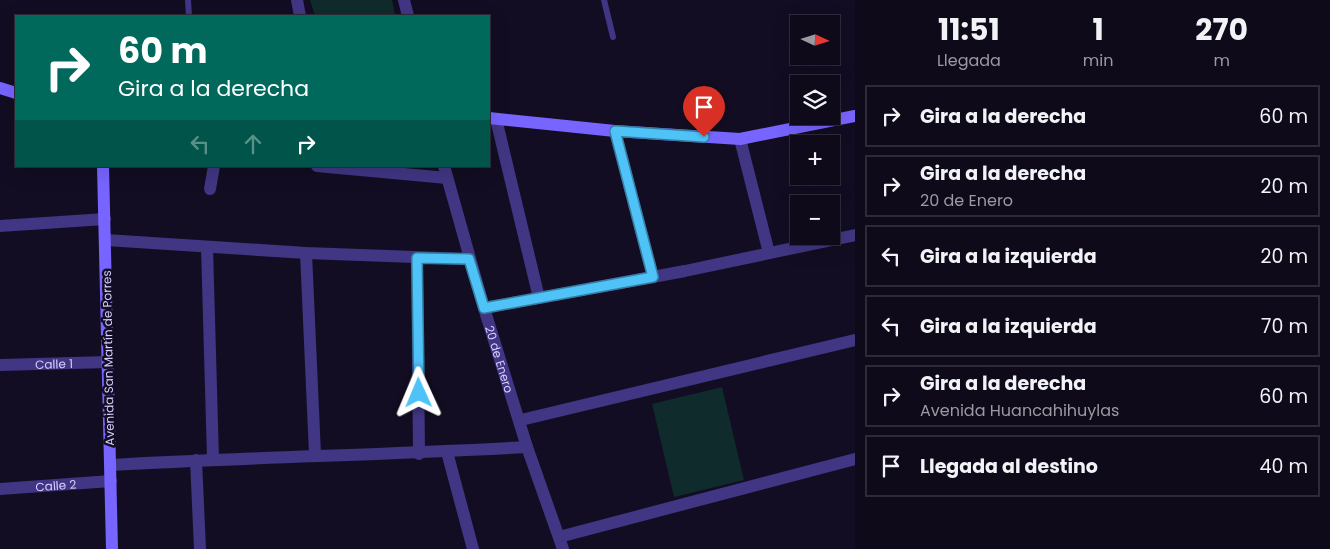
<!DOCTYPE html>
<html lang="es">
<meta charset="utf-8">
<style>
body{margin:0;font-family:Poppins,sans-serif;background:#171323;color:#f1f3f6;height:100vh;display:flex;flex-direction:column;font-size:19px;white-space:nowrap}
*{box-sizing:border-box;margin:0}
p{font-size:16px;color:#9b9aa2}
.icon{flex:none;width:28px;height:28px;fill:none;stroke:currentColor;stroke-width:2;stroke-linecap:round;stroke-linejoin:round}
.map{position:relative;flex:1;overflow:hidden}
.details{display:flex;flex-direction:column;background:#0e0a1a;width:475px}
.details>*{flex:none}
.banner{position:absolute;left:15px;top:15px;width:475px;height:152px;border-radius:0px;box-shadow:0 5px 20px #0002,0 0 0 1px #2e2b39;background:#00695c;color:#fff;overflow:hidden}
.needle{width:32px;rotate:94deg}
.tools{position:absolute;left:790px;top:15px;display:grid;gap:10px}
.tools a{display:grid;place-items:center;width:50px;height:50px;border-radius:0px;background:#0e0a1a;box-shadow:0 5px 20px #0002,0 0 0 1px #2e2b39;font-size:25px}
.pin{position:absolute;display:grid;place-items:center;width:42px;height:42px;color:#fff;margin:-51px -21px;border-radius:50% 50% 50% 0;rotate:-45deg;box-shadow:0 0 5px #0007}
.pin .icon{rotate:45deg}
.me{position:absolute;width:55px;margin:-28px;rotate:359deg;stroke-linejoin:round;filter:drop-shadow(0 0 4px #0008)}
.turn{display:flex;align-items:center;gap:18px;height:105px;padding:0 20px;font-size:22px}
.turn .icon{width:65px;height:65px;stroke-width:2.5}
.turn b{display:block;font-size:35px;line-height:42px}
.lanes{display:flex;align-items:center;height:48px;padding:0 20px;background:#0003;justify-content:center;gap:25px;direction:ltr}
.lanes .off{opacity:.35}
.eta{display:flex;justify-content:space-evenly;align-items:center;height:85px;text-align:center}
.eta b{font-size:30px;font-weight:700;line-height:35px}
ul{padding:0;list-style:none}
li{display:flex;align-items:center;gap:15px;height:62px;margin:0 10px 8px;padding:0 10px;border:2px solid #2e2b39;border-radius:0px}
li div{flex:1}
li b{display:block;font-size:19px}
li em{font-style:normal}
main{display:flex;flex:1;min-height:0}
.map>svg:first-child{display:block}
</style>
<main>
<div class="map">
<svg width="855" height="549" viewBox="0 0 855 549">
<rect width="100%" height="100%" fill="#120d22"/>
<path fill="#0f2b2c" d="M310,0h82l3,14 -8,2h-72z
M722,387l22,93 -70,17 -22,-93z"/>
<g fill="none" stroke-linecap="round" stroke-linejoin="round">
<path stroke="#403683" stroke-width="6" d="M188,0l1,16
M604,0l9,37"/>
<g stroke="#403683" stroke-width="12">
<path d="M297,0l3,16"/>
<path d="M404,0l4,16"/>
<path d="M496,119l43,179"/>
<path d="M615,131l38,146"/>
<path d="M740,139l29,114"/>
<path d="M317,166l130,12"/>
<path id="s1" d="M444,166l40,142 43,139 36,102"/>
<path d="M210,189l4,-23"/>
<path d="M0,226l105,-7"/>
<path d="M106,240l200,13 163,6"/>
<path d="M207,247l6,212"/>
<path d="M306,253l9,201"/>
<path d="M417,258l2,196"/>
<path d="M484,308l201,-37 170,-36"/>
<path id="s2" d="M0,365l108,-3"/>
<path d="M521,420l334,-80"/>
<path d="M447,452l26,97"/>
<path d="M196,460l4,89"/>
<path d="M111,465c139,-8 278,-10 416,-18"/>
<path id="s3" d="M0,489l111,-8"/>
<path d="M559,537l296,-78"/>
</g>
<path stroke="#7865ff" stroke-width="12" d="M0,88l16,5
M489,118l126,13 125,8 115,-23
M103,166l9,383"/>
</g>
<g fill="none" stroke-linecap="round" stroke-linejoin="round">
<g stroke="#337fa1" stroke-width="12">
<path id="route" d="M419,393l-2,-135 52,1 15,49 169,-31 -38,-146 89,6"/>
</g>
<use href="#route" stroke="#4fc3f7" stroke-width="9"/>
</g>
<g text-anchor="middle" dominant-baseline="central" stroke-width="5" stroke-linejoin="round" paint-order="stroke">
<g font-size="12" fill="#d8ceff" stroke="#120d22">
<text transform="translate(108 358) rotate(-91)">Avenida San Martín de Porres</text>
<text stroke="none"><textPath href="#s1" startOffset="201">20 de Enero</textPath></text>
<text stroke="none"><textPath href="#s2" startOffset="54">Calle 1</textPath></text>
<text stroke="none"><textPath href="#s3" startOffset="56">Calle 2</textPath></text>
</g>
</g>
</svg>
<div class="tools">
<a><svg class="needle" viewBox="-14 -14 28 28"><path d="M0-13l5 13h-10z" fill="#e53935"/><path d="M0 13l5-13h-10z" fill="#9b9aa2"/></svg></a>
<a><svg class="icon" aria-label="layers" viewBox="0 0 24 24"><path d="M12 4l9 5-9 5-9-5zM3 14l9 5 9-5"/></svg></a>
<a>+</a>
<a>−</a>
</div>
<div class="pin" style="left:704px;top:137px;background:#d93025"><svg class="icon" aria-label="arrive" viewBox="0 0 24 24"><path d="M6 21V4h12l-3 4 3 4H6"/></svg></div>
<svg class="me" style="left:419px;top:393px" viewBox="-20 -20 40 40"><path d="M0-17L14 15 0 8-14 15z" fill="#4fc3f7" stroke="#fff" stroke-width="4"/></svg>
<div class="banner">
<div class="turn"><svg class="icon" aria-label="right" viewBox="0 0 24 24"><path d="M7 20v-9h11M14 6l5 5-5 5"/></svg><div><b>60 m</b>Gira a la derecha</div></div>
<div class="lanes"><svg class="icon off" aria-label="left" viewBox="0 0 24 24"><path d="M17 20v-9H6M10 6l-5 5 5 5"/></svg><svg class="icon off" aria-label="ahead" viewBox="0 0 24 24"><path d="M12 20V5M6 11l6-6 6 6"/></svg><svg class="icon" aria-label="right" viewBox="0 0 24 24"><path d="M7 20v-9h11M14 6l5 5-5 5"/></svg></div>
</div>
</div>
<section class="details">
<div class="eta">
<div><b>11:51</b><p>Llegada</p></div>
<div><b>1</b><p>min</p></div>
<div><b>270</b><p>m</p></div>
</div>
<ul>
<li><svg class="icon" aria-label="right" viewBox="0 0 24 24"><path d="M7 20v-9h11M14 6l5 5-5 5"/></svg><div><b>Gira a la derecha</b></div><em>60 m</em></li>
<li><svg class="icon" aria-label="right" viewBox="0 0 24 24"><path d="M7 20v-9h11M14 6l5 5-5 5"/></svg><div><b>Gira a la derecha</b><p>20 de Enero</p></div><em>20 m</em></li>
<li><svg class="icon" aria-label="left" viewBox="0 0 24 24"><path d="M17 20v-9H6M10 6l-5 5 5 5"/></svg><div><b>Gira a la izquierda</b></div><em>20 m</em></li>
<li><svg class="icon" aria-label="left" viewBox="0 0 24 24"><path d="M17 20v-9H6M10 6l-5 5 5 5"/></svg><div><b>Gira a la izquierda</b></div><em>70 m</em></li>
<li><svg class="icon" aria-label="right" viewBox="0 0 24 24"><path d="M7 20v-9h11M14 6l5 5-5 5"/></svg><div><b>Gira a la derecha</b><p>Avenida Huancahihuylas</p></div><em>60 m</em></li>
<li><svg class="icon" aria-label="arrive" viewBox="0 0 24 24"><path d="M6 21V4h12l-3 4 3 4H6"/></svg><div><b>Llegada al destino</b></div><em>40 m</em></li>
</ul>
</section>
</main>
